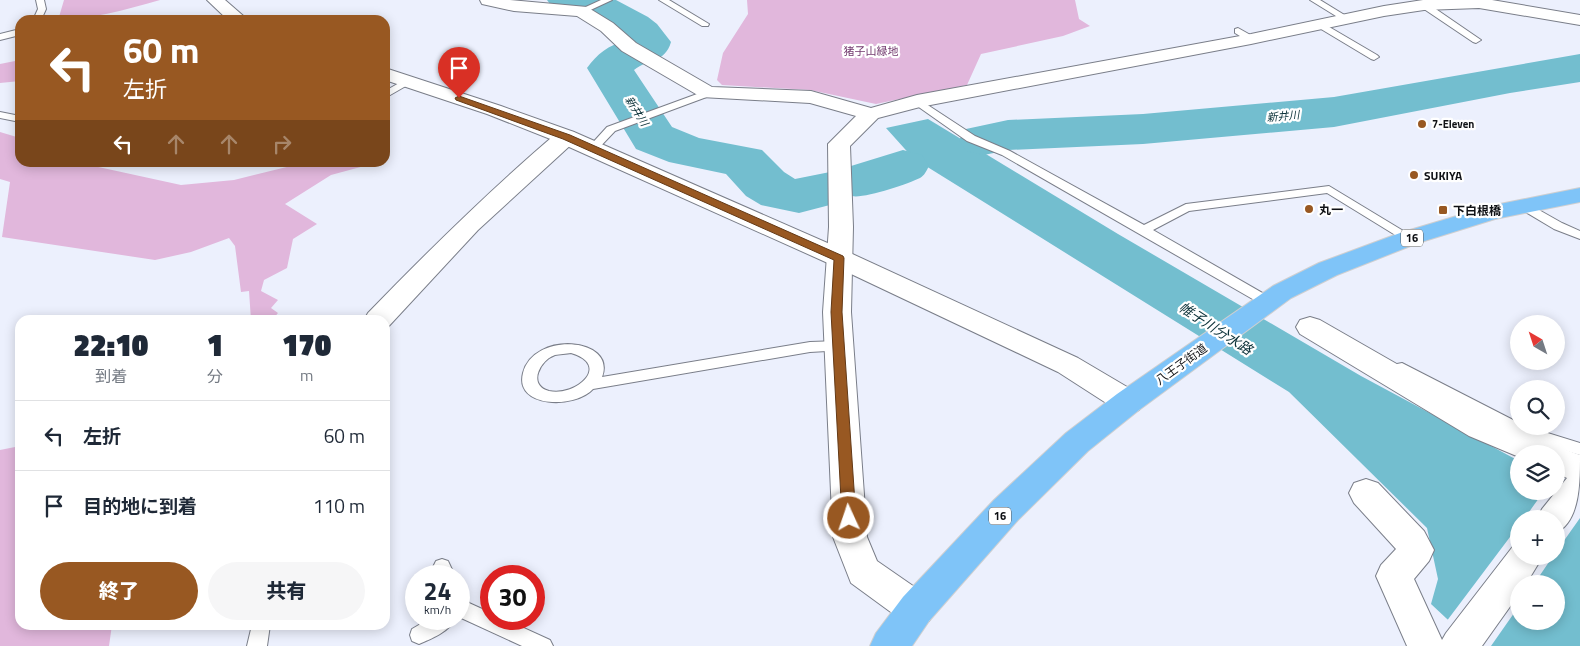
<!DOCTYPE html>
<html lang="ja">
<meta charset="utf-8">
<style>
body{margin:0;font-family:"Titillium Web","Noto Sans JP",sans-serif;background:#f6f6f7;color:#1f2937;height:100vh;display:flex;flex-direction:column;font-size:19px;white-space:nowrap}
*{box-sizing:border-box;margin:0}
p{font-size:16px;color:#747a83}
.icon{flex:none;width:28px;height:28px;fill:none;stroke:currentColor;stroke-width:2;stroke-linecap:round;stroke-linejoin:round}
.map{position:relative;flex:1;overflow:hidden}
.details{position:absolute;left:15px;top:315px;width:375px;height:315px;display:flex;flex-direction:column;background:#fff;border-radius:15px;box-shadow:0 2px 12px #0003}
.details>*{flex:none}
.banner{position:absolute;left:15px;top:15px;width:375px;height:152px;border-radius:15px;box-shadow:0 2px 12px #0003;background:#985822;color:#fff;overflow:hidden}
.needle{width:32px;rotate:321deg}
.tools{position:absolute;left:1510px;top:315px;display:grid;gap:10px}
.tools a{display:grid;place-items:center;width:55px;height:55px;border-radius:50%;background:#fff;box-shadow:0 2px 12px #0003;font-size:25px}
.speed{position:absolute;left:405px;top:565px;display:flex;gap:10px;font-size:25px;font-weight:700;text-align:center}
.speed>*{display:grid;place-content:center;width:65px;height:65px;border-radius:50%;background:#fff;box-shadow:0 2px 12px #0003;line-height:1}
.speed small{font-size:12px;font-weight:400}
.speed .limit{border:8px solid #d22;background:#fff;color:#111}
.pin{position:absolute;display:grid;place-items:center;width:42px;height:42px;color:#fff;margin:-51px -21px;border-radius:50% 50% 50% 0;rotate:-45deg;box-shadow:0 0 5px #0007}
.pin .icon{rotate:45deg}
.me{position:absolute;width:55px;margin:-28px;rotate:357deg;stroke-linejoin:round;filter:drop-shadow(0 0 4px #0008)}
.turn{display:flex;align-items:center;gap:18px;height:105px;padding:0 25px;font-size:22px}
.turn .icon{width:65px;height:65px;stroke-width:2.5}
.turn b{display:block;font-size:35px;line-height:42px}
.lanes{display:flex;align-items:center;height:48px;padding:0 25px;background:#0003;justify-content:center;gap:25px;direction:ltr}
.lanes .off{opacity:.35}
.eta{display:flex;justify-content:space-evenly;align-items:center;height:85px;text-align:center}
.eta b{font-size:30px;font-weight:800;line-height:35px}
.action{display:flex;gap:10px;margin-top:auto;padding:10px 25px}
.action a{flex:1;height:58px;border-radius:30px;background:#985822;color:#fff;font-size:20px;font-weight:800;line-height:58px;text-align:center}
.action a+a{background:#f6f6f7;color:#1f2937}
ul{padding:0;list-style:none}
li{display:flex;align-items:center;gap:15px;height:70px;padding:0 25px;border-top:1px solid #e0e1e3}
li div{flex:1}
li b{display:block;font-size:19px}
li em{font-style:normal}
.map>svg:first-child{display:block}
</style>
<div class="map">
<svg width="1580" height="646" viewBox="0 0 1580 646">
<rect width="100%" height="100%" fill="#ecf0fd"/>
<path fill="#e1b7dc" d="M64,0h96c-35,10 -70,20 -107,20l6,-3z
M747,0h328l4,19 11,7 -27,10 -82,18 -14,31 -91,19 -66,-14 -88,-5 -5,-5 6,-27 25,-39z
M20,60v21l-20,2v-19z
M0,132l20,6v24l60,1 101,22 53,-5 69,-17 59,-1 6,3 -37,10 -46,29 32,20 -24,15 -6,29 -23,12 -3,11 17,9 -7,8 7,5 -6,7h-21l-2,-29 -8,1 -6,-46 -6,-8 -38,14 -36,8 -153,-23 8,-55 -10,-3z
M20,446v179h92l-3,21h-109v-196z"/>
<path fill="#73becf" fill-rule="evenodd" d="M928,119l190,115 243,142 158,85v30l61,1v154h-104l-45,-42 7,-25 -11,-51 -138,-136 -376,-234 -27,-30zM1519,519h37v37h-37zM1519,584h37v37h-37z"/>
<path fill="#ecf0fd" d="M1556,478l24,12v28l-24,34v-33h-32l20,-28h12z
M1519,525v31h34l-19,28h-15v22l-28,40h-19l-26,-24z"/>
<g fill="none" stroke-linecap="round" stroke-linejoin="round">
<path fill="#73becf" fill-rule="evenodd" d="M547,0h69l32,17 9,7 14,18c-6,21 -22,16 -37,28l38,57 27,11 63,12 22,22 11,7 35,-7 6,1 2,-3 65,-20 19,5 7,11c-2,4 -5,10 -9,12 -12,6 -57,21 -68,18l-3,4 -50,13 -38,-8 -15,-9 -20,-22 -57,-12 -33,-13 -49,-81c10,-14 22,-23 38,-27 -21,-20 -45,-26 -72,-33z
M1580,54v28l-70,11 -176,34 -191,17 -135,6 -24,5 -18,-4 -7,-11 7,-11 42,-9 135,-6 191,-17z"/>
<g stroke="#7a7e89" stroke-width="2">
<path id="lane" d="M36,0h8l2,9 -5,11h-8l5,-11z
M601,0h11l-28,13 -7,-2z
M659,0h10l40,24 -1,2h-6z
M1310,0h10l31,19 -7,2z
M1424,2l3,1 54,37 -5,3 -3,-1 -52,-35v-4z
M1319,21l58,34 2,2 -5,3 -3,-1 -55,-33v-4z
M1238,28l16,9v4h-6l-13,-8v-4z
M20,29v6l-20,5v-6z
M408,78l5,3 -2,2 -26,15v-7z
M708,90l4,1v4l-97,36 -19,20h-8l-1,-2 20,-22z
M917,98l58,38 35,15 134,74 42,-21 143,-18 86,52 -2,3h-8l-78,-48 -138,18 -36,19 120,69 2,3 -2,3h-10l-261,-150 -35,-14 -54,-38 -1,-2z
M0,112l20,4v6l-20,-4z
M1523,201l39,22 18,8v8l-26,-10 -35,-21 -2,-3 2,-3z
M839,341l5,1 2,4 -2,4 -34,2 -217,37c-18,20 -79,19 -70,-16 10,-42 94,-36 79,4l208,-35zM571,353c41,12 5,44 -22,38 -22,-6 -9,-31 6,-36 5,-1 11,-1 16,-2z
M1402,363l117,60v3h6l55,17v12l-63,-19 -120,-64 -2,-4 2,-4z
M442,559l6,2 7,15h-18l-4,-9 3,-6z
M459,594l6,2 4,7 22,10v6h13l46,21 3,6h-31l-63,-29z
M429,619h26c-5,12 -24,20 -36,25l-7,-3 -2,-6 2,-6z
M252,625h18l-3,21h-20z"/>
</g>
<g stroke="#7a7e89" stroke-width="2">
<path id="street" d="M480,0h30l77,7 26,16 23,20 76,44 99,4 60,17 46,-13 334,-61 133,-28 39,-6h69l88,15v10l-101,-17 -55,2 -40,6 -133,28 -331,63 -42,11 -28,28 3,81 -2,85 16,225 10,24 52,36 5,12 -5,12 -13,5 -13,-5 -52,-38 -18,-46 -10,-225 6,-85 -1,-83 28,-28 -46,-13 -109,-6 -79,-46 -21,-20 -24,-15 -63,-5 -32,-7z
M566,131l8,1 3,5 -3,5 -96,88 -90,97h-3v-7h-21l4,-7c61,-63 123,-124 190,-181z
M1310,317l10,3 171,98 64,28 25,9c0,28 0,66 -24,78v-14h-19l5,-10 25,-31 -11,-5v-19h-37v3l-50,-21 -169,-102 -4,-7 4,-7z
M1366,479l12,4 46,48 10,19 -5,11 -15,18 28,61 4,-7 68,-88 5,-2v13h24l-17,28h-7v10l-37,52h-75l-31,-70 5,-11 15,-16 -42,-46 -5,-10 5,-10z"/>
</g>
<g stroke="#7a7e89" stroke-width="2">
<path id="secondary" d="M207,0h18l23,20h-20z
M385,68l116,38 73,26 274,120 230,106 61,36 4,8 -4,8 -11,3 -11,-3 -59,-38 -228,-108 -272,-122 -71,-28 -102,-34z"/>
</g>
<g stroke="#cfcfd0" stroke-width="2">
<path id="highway" d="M1580,188v14l-85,17 -77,24 -81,32 -46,23 -152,112 -51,41 -70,69 -89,101 -17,25h-42l6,-13 27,-36 91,-97 72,-67 51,-39 156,-108 46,-23 81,-30 90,-27z"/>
</g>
<use href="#lane" fill="#fff" fill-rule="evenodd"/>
<use href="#street" fill="#fff" fill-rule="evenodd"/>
<use href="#secondary" fill="#fff" fill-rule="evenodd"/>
<use href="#highway" fill="#7fc4f8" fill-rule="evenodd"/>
</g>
<path fill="#985822" stroke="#633916" d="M459,96l111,39 273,121 1,2 -2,54 14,206 -2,4 -5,2 -5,-2 -2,-4 -11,-206 3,-52 -271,-121 -107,-39 -1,-2z"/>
<g fill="#985822" stroke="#fff" stroke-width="2">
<circle cx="1422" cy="124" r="5"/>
<circle cx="1414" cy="175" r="5"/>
<circle cx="1309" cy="209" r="5"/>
<rect x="1438" y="205" width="10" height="10" rx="2.5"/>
</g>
<g text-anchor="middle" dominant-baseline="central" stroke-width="4.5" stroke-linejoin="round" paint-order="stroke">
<g font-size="11" fill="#72396e" stroke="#fff">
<text x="871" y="51">猪子山緑地</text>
</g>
<g font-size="11" font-style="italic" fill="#0c3239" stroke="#fff">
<text transform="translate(637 111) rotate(58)">新井川</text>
<text transform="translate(1283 116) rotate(-5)">新井川</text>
</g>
<g font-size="11" font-weight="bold" fill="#0f1115" stroke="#fff" text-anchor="start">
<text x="1432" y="124">7-Eleven</text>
</g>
<g fill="#fff" stroke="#57585b" stroke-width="1">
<rect x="1401" y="229.5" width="22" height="17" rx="4"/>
<rect x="989" y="507.5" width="22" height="17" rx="4"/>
</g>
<g font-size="11" font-weight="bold" fill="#0f1115">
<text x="1412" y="238">16</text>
<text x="1000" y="516">16</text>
</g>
<g font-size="12" font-weight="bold" fill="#0f1115" stroke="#fff" text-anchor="start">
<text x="1424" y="175">SUKIYA</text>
<text x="1319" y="209">丸一</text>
<text x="1453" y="210">下白根橋</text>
</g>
<g font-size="12" fill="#0f1115" stroke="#fff">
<text transform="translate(1181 364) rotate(-36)">八王子街道</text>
</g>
<g font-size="14" font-style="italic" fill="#0c3239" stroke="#fff">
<text transform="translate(1216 328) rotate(33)">帷子川分水路</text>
</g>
</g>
</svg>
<div class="tools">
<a><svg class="needle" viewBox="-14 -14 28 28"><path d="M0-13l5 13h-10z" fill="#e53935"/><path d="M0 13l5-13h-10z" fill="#747a83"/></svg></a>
<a><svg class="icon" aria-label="search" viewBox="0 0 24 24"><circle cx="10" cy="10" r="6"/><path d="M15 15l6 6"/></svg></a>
<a><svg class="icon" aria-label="layers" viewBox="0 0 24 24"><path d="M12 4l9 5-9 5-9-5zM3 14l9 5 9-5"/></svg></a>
<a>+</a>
<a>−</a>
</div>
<div class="speed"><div>24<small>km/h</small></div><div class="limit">30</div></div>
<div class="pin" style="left:459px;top:98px;background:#d93025"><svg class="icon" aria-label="arrive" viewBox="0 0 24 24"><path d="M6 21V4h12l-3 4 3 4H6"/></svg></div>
<svg class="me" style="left:849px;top:518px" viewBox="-20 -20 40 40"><circle r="17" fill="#985822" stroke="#fff" stroke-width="3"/><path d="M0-11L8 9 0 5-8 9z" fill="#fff"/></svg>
<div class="banner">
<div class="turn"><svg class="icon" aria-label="left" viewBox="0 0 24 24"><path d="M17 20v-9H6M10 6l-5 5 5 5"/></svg><div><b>60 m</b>左折</div></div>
<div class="lanes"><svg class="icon" aria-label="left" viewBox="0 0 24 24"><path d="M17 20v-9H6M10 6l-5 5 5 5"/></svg><svg class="icon off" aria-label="ahead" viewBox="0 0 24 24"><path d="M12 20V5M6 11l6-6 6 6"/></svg><svg class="icon off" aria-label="ahead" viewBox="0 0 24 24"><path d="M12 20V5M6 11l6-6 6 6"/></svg><svg class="icon off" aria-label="right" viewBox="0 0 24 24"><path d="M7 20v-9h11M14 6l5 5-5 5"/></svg></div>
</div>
<section class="details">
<div class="eta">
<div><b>22:10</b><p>到着</p></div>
<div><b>1</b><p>分</p></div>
<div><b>170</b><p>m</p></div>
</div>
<ul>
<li><svg class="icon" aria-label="left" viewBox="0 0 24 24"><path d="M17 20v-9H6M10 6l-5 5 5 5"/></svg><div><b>左折</b></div><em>60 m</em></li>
<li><svg class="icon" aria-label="arrive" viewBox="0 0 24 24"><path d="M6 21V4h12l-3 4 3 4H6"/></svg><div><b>目的地に到着</b></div><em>110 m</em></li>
</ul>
<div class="action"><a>終了</a><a>共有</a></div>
</section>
</div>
